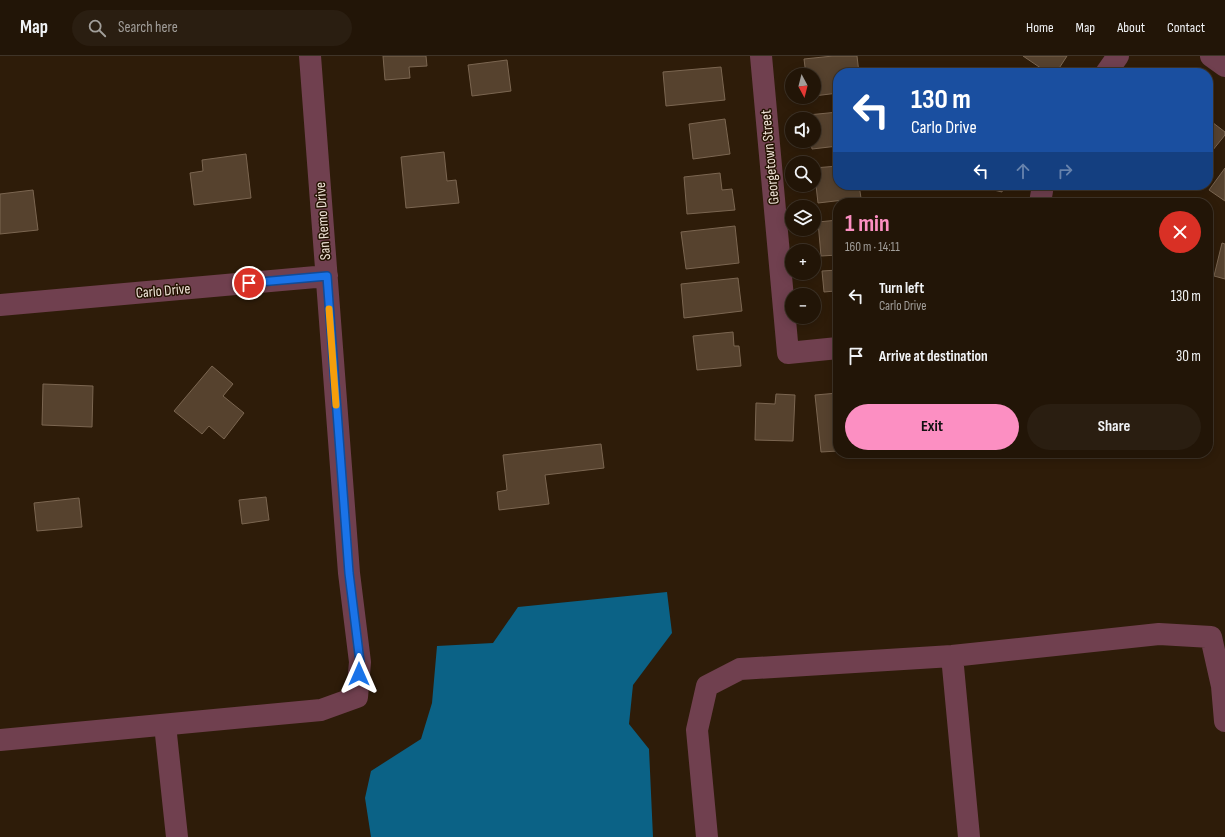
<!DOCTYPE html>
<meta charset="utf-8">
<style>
body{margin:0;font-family:"Sofia Sans Condensed",sans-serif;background:#2a1e11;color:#f1f3f6;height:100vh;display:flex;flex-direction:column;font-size:15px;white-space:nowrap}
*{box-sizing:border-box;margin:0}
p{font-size:13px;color:#a29f9b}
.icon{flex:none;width:22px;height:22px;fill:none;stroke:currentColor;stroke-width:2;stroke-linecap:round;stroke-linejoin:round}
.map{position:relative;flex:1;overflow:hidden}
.panel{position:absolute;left:833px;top:142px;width:380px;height:260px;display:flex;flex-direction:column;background:#221507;border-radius:16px;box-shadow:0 2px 10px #0003,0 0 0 1px #3f3428}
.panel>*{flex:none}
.banner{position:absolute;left:833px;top:12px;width:380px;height:122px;border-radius:16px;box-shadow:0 2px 10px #0003,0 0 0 1px #3f3428;background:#1a4fa0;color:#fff;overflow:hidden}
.needle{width:26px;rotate:173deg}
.controls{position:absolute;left:785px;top:12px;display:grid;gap:8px}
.controls a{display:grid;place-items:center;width:36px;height:36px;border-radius:50%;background:#221507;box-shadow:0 2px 10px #0003,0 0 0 1px #3f3428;font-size:20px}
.pin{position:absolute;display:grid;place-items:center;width:34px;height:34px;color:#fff;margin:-17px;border:2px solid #fff;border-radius:50%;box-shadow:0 1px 4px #0007}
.me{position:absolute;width:44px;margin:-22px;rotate:0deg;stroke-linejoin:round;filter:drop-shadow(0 0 3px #0008)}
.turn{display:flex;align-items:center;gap:14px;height:84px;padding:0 12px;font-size:18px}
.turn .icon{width:52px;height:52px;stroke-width:2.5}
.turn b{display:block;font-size:28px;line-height:34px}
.lanes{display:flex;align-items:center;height:38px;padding:0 12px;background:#0003;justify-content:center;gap:20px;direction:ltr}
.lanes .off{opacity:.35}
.round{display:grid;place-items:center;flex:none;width:42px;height:42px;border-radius:21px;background:#2a1e11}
.summary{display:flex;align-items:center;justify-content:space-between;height:68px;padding:0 12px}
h1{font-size:24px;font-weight:700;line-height:30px;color:#fc8fc2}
.action{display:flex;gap:8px;margin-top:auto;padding:8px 12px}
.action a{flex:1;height:46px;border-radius:24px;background:#fc8fc2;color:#111;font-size:16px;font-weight:700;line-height:46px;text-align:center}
.action a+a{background:#2a1e11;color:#f1f3f6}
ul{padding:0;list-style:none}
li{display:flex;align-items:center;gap:12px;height:60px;padding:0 12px}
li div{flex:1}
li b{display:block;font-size:15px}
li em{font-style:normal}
header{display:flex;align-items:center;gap:24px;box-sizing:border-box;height:56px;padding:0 20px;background:#221507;border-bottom:1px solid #3f3428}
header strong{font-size:19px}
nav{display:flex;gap:22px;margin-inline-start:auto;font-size:14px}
.search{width:280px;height:36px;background:#2a1e11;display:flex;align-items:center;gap:10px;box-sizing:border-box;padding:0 14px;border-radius:22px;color:#a29f9b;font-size:15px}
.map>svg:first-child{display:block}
</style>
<header>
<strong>Map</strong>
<div class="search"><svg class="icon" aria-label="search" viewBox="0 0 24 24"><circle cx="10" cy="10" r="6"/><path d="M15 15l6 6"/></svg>Search here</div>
<nav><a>Home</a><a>Map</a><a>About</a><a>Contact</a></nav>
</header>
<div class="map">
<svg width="1225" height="781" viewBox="0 0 1225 781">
<rect width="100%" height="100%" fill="#2e1c09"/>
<path fill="#0b6286" d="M667,536l5,41 -39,52 -4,39 20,25 4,88h-282l-6,-39 6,-27 50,-32 11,-36 5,-57 56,-3 25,-36z"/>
<path fill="#56422e" stroke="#7b6651" d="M383,0h43l1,10 -18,1 1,11 -25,2z
M833,0h24l2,17h-21v20l-24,3v-21h-8l-2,-16z
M1023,0h44l-11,17h-8z
M507,4l4,31 -39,5 -4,-31z
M721,11l4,33 -59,6 -3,-34z
M838,56v34l-26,3 -1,-8h3v-22h-6v-4z
M725,63l5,35 -37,5 -4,-35z
M1208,63l17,13v3l-17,21z
M444,96l3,29 9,-1 3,23 -53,5 -5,-51z
M246,98l5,44 -57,7 -4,-32 13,-2 -1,-11z
M838,110v19h21l2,13 -43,5 -4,-35z
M1225,112v33l-16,-11z
M720,117l2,17 10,-1 3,21 -48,4 -3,-37z
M973,129h31l-2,7z
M33,134l5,40 -38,4v-40z
M838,164v35l-17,1 -3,-34z
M735,170l4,37 -53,6 -5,-37z
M1222,187l3,1v35l-11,-3z
M838,214v37l-1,1 -2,-17 -11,1 -2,-21z
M738,222l4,33 -58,7 -3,-34z
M733,276l1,14h5l2,20 -44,4 -4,-34z
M212,310l21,18 -10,12 21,17 -20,26 -15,-13 -7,8 -28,-23z
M43,328l50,2 -1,41 -50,-2z
M838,337v58l-17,1 -6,-57z
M776,338l19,1 -2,46 -38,-1 1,-37 19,1z
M601,388l3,24 -59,7 4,29 -50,6 -2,-18 10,-2 -4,-35z
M266,441l3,23 -27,4 -3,-24z
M79,442l3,29 -45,4 -3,-28z"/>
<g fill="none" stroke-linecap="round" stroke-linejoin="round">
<path stroke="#70404f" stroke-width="22" d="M761,0l27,297 50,-5
M1211,0l14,10
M1106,17l12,-17
M1040,147l3,-18
M0,249l327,-29
M952,600l17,181
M165,669l12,112
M0,684l321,-30 36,-13 3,-35 -11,-89 -39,-517
M707,781l-10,-107 10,-44 33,-17 212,-13 207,-22 52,3 11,49 3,35"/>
</g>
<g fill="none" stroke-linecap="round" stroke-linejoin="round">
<g stroke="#114b97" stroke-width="10">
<path id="route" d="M249,227l78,-7 22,297 11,89 -1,12"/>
</g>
<use href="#route" stroke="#1a73e8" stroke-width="7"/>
<path stroke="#f59e0b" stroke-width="7" d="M329,253l7,96"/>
</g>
<g text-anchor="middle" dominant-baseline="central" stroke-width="3" stroke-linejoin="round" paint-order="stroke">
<g font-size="15" fill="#eee2d6" stroke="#241302">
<text transform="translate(770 101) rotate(-95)">Georgetown Street</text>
<text transform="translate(323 165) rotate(-94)">San Remo Drive</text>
<text transform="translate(163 235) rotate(-5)">Carlo Drive</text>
</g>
</g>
</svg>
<div class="controls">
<a><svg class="needle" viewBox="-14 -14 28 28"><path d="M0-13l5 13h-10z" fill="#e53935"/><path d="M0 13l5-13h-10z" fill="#a29f9b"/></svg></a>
<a><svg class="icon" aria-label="sound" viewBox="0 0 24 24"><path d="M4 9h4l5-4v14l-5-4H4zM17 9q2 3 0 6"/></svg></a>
<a><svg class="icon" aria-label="search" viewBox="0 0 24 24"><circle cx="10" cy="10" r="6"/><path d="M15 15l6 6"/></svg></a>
<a><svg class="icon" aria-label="layers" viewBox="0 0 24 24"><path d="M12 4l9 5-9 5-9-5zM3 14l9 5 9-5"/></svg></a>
<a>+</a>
<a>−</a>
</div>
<div class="pin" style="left:249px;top:227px;background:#d93025"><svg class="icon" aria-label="arrive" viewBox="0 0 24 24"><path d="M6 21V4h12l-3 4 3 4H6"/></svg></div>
<svg class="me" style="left:359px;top:618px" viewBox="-20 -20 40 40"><path d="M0-17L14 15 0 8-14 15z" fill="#1a73e8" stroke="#fff" stroke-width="4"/></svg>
<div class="banner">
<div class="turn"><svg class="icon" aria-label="left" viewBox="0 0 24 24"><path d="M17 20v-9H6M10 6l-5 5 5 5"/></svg><div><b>130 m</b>Carlo Drive</div></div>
<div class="lanes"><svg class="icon" aria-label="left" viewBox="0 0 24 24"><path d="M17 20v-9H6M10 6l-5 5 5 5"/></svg><svg class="icon off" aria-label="ahead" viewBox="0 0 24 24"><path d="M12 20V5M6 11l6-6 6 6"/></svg><svg class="icon off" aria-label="right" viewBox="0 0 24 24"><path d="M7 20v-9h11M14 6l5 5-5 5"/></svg></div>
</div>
<section class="panel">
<div class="summary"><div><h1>1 min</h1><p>160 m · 14:11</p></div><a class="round" style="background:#d93025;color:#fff"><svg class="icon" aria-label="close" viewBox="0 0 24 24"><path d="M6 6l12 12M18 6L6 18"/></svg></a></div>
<ul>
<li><svg class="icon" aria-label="left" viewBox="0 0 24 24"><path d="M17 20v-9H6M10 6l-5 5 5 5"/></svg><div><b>Turn left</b><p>Carlo Drive</p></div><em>130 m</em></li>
<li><svg class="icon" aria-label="arrive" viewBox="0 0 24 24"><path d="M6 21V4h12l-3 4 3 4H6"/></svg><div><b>Arrive at destination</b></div><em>30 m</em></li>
</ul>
<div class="action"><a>Exit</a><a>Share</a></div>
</section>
</div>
